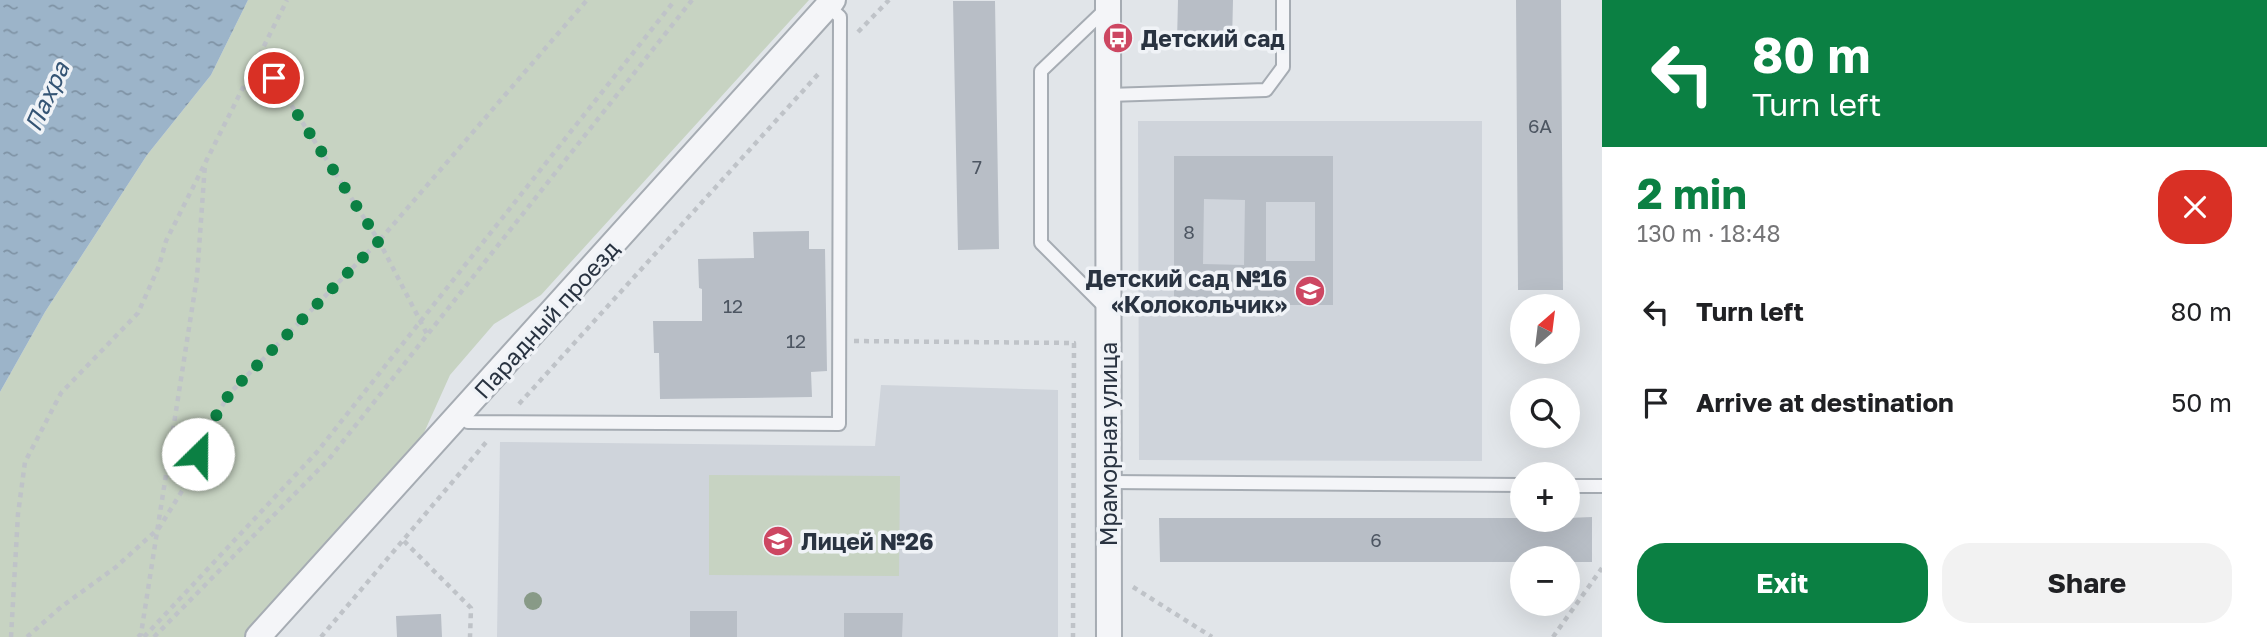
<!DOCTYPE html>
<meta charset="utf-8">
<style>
body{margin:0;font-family:"Golos Text",sans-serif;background:#f2f2f2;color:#202124;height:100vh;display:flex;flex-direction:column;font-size:26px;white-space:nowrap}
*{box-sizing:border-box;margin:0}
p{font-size:23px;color:#757577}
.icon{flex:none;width:38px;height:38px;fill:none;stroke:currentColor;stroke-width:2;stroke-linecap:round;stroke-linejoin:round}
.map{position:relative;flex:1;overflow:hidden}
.details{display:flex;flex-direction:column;background:#fff;width:665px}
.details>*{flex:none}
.hud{background:#0b8043;color:#fff;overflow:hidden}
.needle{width:46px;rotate:28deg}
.tools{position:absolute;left:1510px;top:294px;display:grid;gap:14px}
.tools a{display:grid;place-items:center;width:70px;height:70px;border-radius:50%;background:#fff;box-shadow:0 7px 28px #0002;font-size:35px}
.pin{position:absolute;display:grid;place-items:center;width:60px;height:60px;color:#fff;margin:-30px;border:4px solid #fff;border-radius:50%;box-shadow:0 2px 7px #0007}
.me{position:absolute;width:77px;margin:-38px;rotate:23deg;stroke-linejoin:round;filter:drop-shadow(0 0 5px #0008)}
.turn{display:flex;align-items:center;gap:24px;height:147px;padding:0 35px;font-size:32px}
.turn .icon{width:91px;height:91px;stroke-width:2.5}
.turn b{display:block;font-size:49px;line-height:60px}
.round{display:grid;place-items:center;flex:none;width:74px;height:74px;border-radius:28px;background:#f2f2f2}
.summary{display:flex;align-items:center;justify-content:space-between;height:119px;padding:0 35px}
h1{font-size:42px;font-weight:700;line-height:52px;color:#0b8043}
.button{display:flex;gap:14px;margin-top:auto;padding:14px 35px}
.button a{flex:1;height:80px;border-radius:28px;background:#0b8043;color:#fff;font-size:28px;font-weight:700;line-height:80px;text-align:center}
.button a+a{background:#f2f2f2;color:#202124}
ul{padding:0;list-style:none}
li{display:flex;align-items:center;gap:21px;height:91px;padding:0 35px}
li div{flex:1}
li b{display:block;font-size:26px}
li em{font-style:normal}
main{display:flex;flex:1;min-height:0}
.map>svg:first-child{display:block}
</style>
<main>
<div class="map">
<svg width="1602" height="637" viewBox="0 0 1602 637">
<defs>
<pattern id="water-ripples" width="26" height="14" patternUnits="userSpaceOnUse" patternTransform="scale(1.75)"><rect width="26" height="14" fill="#9cb4c9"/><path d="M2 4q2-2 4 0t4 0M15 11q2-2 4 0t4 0" fill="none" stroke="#7f93a5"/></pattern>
</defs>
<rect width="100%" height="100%" fill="#e1e5e9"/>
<path fill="#cfd4db" d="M1138,121h344v340l-343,-1z
M881,385l177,5v247h-561l3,-195 375,4z"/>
<path fill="#c7d3c2" d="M248,0h561l-268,295 -47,29 -44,51 -27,60 -178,202h-245v-245l45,-80 102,-157 64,-80z
M709,475l191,1 -1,100 -190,-1z"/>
<path fill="url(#water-ripples)" d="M0,0h248l-37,75 -64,80 -102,157 -45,80z"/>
<path fill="#b8bec6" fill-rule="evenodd" d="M1178,0h55l-1,42 -55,-1z
M1516,0h45l2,290h-45z
M953,1h42l4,248 -41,1z
M1174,156h159v149h-159zM1204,199l41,1 -1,65 -41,-1zM1266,202h49v59h-49z
M809,231v18h16l2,122 -16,1 1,25 -152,2 -1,-46h-5l-1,-32h49v-32l-3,-1 -1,-29 56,-1 -1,-26z
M1592,517v45h-24v-4h-46v4h-362l-1,-44h363v2h46v-2z
M690,611h47v26h-47z
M844,613h59l-1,24h-58z
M441,614l1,23h-45l-1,-21z"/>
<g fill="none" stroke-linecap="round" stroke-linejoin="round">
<g stroke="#a6acb3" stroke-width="16">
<path id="lane" d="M1106,9l-65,62v172l67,67
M1108,95l158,-5 17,-23v-67
M459,414l9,8 371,2 1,-407 -12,-11
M1109,482l413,3
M1568,486h34"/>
</g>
<g stroke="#a6acb3" stroke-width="28">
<path id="street" d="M1108,0l1,637
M258,637l575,-637"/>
</g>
<path stroke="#bfc3c8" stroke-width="4.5" stroke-dasharray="5 5" stroke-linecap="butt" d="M858,32l31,-32
M259,55l120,186 48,93
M854,341l220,2 -1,294
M519,404l302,-333
M404,541l67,67 -1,29
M1133,587l79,50
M11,637l7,-123 7,-52 36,-69 77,-80 21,-47 7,-25 121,-241
M27,637l34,-30 55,-40 43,-39 36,-58 7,-31 28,-46 149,-152 208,-241
M138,637l3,-3 56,-357 8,-113
M144,637l173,-185 358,-452
M154,637l175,-178 363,-459
M321,637l167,-197
M1553,637l49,-69"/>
<use href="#lane" stroke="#f4f5f8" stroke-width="12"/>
<use href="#street" stroke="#f4f5f8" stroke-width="24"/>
</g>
<circle fill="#889a87" cx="533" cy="601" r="9"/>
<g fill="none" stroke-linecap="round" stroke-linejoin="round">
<path stroke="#0b8043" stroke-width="12" stroke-dasharray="0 21.6" d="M198,454l4,-15 28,-46 149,-152 -105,-163"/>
</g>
<defs>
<g id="bus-disc" transform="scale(1.575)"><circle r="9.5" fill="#cd4762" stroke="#f0f3f7"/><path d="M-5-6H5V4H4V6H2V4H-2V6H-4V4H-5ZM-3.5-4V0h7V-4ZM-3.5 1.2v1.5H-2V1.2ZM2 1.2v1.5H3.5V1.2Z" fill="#fff"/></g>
<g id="school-disc" transform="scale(1.575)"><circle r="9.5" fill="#cd4762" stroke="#f0f3f7"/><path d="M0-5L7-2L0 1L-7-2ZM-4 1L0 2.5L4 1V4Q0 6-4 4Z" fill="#fff"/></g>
</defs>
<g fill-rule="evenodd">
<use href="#bus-disc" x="1118" y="38"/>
<use href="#school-disc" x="1310" y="291"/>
<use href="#school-disc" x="778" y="541"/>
</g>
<g text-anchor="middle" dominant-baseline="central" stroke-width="7" stroke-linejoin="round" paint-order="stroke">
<g font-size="19" fill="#4d5662">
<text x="1540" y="125">6А</text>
<text x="977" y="166">7</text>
<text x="1189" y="231">8</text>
<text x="733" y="305">12</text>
<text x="796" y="340">12</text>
<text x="1376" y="539">6</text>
</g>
<g font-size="23" font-weight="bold" fill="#293341" stroke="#f0f3f7" text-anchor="start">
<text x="1141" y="38">Детский сад</text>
<text x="1287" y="278" text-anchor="end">Детский сад №16<tspan x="1287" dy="26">«Колокольчик»</tspan></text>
<text x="801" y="541">Лицей №26</text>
</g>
<g font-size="23" fill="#293341" stroke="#f0f3f7">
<text transform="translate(546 319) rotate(-48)">Парадный проезд</text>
<text transform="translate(1108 444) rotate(-90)">Мраморная улица</text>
</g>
<g font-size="24" font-style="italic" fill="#345474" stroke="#f0f3f7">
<text transform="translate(46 96) rotate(-65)">Пахра</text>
</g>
</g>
</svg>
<div class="tools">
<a><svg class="needle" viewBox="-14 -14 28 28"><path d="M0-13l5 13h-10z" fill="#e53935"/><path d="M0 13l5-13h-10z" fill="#757577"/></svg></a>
<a><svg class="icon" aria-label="search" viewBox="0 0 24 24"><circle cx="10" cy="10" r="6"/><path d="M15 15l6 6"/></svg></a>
<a>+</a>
<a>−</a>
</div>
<div class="pin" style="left:274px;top:78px;background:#d93025"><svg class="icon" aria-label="arrive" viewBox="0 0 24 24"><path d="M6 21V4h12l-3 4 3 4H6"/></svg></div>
<svg class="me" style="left:198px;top:454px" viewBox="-20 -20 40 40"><circle r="19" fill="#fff"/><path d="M0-13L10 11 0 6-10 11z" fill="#0b8043"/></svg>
</div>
<section class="details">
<div class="hud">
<div class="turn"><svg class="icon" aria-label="left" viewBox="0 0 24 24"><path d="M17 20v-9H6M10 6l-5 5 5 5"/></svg><div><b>80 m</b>Turn left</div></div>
</div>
<div class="summary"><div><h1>2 min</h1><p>130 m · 18:48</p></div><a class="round" style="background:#d93025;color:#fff"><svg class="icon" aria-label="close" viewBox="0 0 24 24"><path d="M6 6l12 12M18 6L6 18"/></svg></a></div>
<ul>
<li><svg class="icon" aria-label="left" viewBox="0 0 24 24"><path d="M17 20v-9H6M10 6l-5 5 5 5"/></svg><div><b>Turn left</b></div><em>80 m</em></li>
<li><svg class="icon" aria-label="arrive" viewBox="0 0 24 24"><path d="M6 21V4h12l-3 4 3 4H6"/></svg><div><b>Arrive at destination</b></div><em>50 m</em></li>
</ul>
<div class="button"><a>Exit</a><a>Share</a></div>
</section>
</main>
